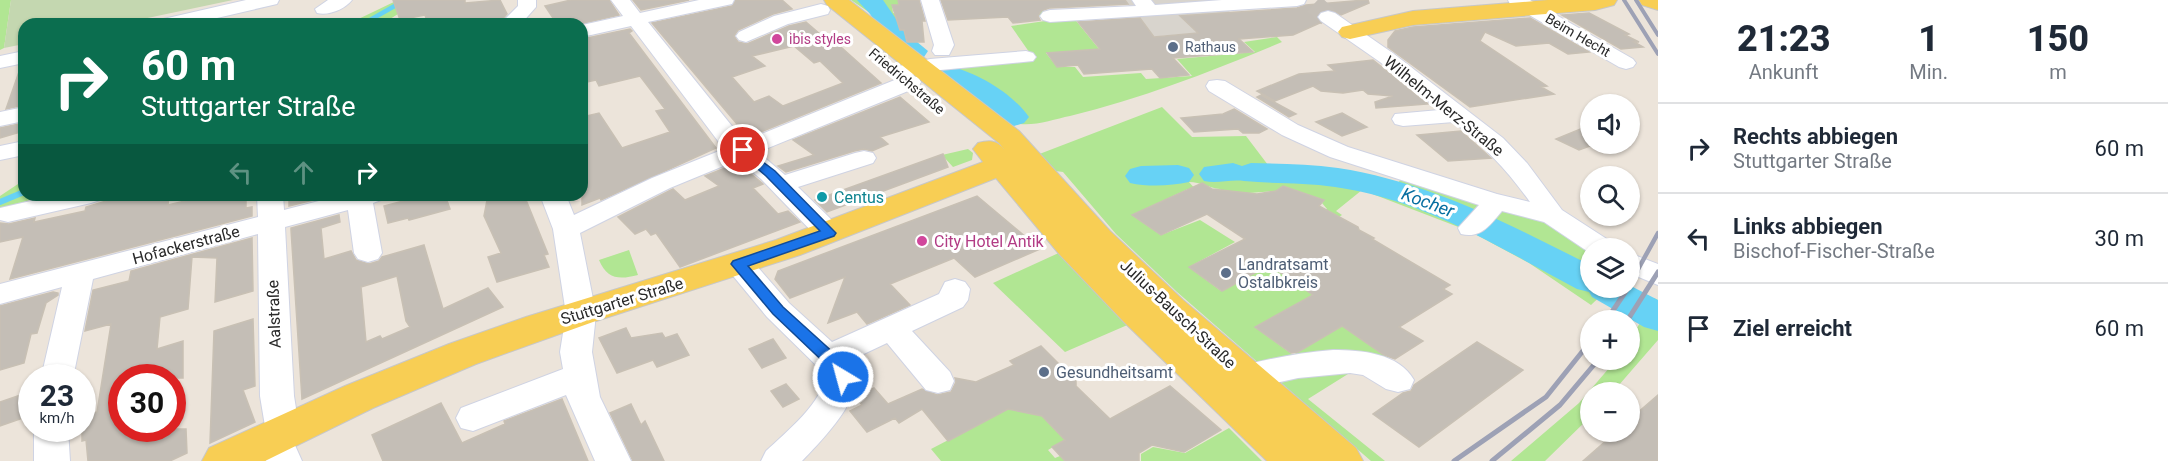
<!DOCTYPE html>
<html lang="de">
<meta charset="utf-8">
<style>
body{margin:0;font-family:Roboto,sans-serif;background:#f2f2f3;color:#1f2937;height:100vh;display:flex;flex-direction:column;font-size:22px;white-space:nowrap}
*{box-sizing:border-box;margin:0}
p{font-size:20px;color:#747a83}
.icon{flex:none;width:33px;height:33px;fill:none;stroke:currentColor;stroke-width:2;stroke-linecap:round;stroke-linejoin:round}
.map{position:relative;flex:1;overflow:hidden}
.panel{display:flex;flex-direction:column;background:#fff;width:510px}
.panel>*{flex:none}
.top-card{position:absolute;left:18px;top:18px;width:570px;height:183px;border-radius:18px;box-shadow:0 2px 4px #0004;background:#0b6e4f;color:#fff;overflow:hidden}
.buttons{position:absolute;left:1580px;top:94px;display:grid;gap:12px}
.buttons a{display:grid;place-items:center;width:60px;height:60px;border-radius:50%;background:#fff;box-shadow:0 2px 4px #0004;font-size:30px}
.speed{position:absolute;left:18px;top:364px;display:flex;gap:12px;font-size:30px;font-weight:700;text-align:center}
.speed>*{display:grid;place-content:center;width:78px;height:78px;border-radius:50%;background:#fff;box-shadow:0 2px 4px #0004;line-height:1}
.speed small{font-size:15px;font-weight:400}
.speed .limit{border:9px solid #d22;background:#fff;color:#111}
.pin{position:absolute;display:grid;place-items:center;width:51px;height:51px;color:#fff;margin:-26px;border:3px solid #fff;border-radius:50%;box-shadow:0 2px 6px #0007}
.me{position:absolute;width:66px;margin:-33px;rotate:323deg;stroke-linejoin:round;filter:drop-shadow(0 0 4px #0008)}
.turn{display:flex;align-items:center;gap:21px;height:126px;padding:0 24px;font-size:27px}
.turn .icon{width:78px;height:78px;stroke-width:2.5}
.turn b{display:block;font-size:42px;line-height:51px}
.lanes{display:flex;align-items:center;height:57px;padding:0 24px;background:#0003;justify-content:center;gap:30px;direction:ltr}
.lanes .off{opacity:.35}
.eta{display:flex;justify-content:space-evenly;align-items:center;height:102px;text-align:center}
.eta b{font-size:36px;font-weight:800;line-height:42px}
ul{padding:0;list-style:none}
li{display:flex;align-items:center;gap:18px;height:90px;padding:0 24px;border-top:2px solid #e0e1e3}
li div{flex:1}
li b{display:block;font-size:22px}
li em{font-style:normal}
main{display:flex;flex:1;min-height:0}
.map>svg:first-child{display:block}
</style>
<main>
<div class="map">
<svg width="1658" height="461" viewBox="0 0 1658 461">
<rect width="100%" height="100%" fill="#ece4da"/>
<path fill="#b1e693" d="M0,0h11l-7,48 -4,2z
M398,0l17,10 -17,4 -16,10h-34z
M851,0h47l1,5h-7l1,8 6,1 1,16 -8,4 -10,-13z
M1042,9l6,9 25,-1 26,32 -53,4 11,14h18l8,10 58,-4 5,6 46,-3 -15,-17 78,-7 -11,-10 33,-5 5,5c-70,29 -139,56 -212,74 -15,3 -35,10 -50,8 -20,-4 -59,-37 -77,-50l15,-8 76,-7 -23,-33 34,-5 -11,-11z
M1162,107l30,30 54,-1 22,29 72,8 56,14 8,-14 85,27 -28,28 -99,-38 -26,21 6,4 -3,2 -15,-7 3,-1 -5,-6 2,-3 -41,-14 -7,5 -27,2 2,12 -29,-13 -2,-3c-11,-1 -19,-7 -31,-7l7,8 -4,2 -4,-3 -56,26 29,20 39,-15 35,22 -46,25 32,24 48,-26 44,30 -58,32 38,28 52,-32 6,9 42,29 -15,8h-22l-48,30 77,62h-14l-194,-169 -61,-58 -53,-62 -22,-3 -12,-11z
M968,149l5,4 -1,7 -19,7 -11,-12z
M24,180v15h21l-45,15v-14z
M1504,203l21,5 65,45v35h19l-18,17 -62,-42 -56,-30z
M629,250l9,25c-19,5 -31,4 -39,-15z
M1063,251l69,72 -67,29 -72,-69z
M1654,298l4,2v40l-46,53h-22v24l-45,44h-34l68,-58 37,-43h13v-18z
M1008,409l34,7 23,24 -17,10 7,8 5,-2 5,5h-124l-10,-12z
M1229,428l33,33h-121v-7l12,-7 32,6z"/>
<path fill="#c4d7b0" d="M11,0h222l-114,24h-95v20l-20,4z"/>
<path fill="#d8d4cd" d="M1119,0h99l15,15 -35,18 -76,6 -20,-22 29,-9 -6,-7z"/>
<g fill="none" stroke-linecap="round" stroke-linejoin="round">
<path stroke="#67d2f5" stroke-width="4.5" d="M363,24l42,-24"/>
<path stroke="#67d2f5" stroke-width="6" d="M0,202l24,-10"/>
<path fill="#67d2f5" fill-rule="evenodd" d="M857,0h26l22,32 23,19 -4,6c-29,7 -41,-24 -54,-43 -4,-5 -9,-9 -13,-14z
M952,67c26,6 61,27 77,50l-5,6 -10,3 -10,-3 -29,-24 -33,-18 -4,-6 4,-6z
M1233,163l9,3 9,-3c29,1 58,1 87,5 91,14 171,56 252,97v23h39v-3l29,15v31l-14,-4 -52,-30 -3,-5 -12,-3c-77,-41 -154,-90 -242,-102 -30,-5 -61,-3 -91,-6 -14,-2 -26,3 -40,0l-5,-7 5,-7z
M1178,165l11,3 5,7 -5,7c-18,4 -41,5 -59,1l-5,-7 5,-7 11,-3z"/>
</g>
<path fill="#c4beb6" stroke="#c8c0b4" stroke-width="1.5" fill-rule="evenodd" d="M393,0h72v3l35,-3 7,14 -9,10h-70l-3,-9 -25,5z
M571,0h38l10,15 -39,9h-23l-12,-18z
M633,0h56l-48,10z
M736,0h46l10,9 -19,5 -35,16 -4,6 4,6 9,2 42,-18 17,-4 14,12 4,-2 57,51 -133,54 -96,-114 80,-17zM794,46l20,17 6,-2 23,22 -60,23 -14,-10 -15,6 -22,-25 33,-11 -13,-10z
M898,0h21l6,21h-3l2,21h-17l-3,-12h-4l-8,-25h7z
M941,0h184l3,4 -79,4 -8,3 -3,5 2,4 -27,3 -5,-6 -60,3z
M1365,0h3l1,3 -28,12 -12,-6 -9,2 -4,6 4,6 -27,12 -54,4 14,13 -80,6 16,17 -29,3 -8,-9 -68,5 -6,-9 -21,2 -10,-14 53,-4 -22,-27 62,-4 14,19 44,-4 -18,-17 117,-8 9,-3z
M1589,13l40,21 -4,1 14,7h-5l9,5 -22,2 -59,-34z
M1530,18l59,34 -21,2 -19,-11 -33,3 -31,-14 -5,9 67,45 -6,1 13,7 -84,13 -82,-60v-7l7,-9 18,-4z
M630,29l2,2 -3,2 87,115 -115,52 -1,-2 -18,7v-88l17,-4 23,35 48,-16 -14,-21 9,-2 -25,-33 -41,10 -3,-6 -14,3v-44z
M1373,60l55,44 -52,4 -1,-6 18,-6 -25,-2 -5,-4 -20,3 -22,-2 -8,-5 -38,15 -18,-10 42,-17 36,-3 -7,-6z
M24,65v40l-18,4 15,-43z
M1261,95l35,19 -7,3 -32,-20z
M900,97l29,25 -49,15 8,7 -16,7 -8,-2 -10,2 -68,21 -8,-6 36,-11 -21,-15z
M1234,109l33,20 -8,4h-16l-5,-4 -44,3 -13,-14 42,-4z
M1342,113l25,14 -25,9 -26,-14z
M24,123v8l-24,7v-10z
M1590,125v21l-11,4 -23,-11z
M1461,131l30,27 -43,3 -31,-26z
M943,154l5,13 -121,45 -12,-12z
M740,165l23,19 -10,4 25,26 10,-3 12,11 -120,45 -24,-34 -5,2 -5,-6 -11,5 -17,-17 55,-28 12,11 34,-14 -14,-10 20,-8 7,1z
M1202,183l10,6 45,5 19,-3 7,-5 41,14 -5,6 39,21 1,3 15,8 -2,1 78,46 -7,4 9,5 -53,33 24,14 -28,18 -11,-4 -42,-29 -44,26 -7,1 -36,-26 58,-32 -44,-30 -47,26 -33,-24 56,-28 -38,-25 -46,21 -29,-20z
M126,195h43l-1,10 42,-10h36v13l6,-1v9l-242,63 13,-42 -23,5v-19l9,1 26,-6 -1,4 51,-11 1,-4z
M289,195h44l-44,11z
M426,195h19l5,14 -41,11 -1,-2 -20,5 -4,-17z
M488,195h36l24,59 -4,1 5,12 -52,15 -9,-25 13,-4 -17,-37z
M977,196l63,53 -65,28 -21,-19 -64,26 20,21 -43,19 -10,-12 -29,11 17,-46 -55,21 -15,-19 3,-8z
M339,215l1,7 -19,6 3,31 27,-8 5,9 13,4 10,-3 3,-4 42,-12 19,64 45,-21 15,19 -201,92 -11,-169v-2zM397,276l9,45 4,6 -28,12 -2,-3 -14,6 -5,-55z
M252,238l1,53 -38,11 2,-44 -25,-1 -4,52 -28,8 -3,32 26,-8v37h-61v51h64l1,24 -17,8h-82l-2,-21 -4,1v-25l15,-4 14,-88 -26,7 8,-41 36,-9 2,-10z
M53,292l5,1v2l-12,8 -9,30 -6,1 -7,29 -24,7v-64z
M253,319l2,67 -12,4 12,32 -45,21 4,-112z
M626,328l5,10 31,-5 3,5 12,-4 12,21 -32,12 -4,-7 -36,13 -18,-35z
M773,339l13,19 -24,10 -13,-19z
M1477,342l46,28 -104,77 -46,-33 30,-21 8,-2 3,-6z
M1041,346l35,35v5l34,33 60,-33 51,44 -37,22 -32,-7 -13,8v8h-74l-13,-14 13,-7 -23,-24 -34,-7 -60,32 -26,-32 -23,14 -4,-5 -28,14 -17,-21 12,-6 -7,-8 19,-9 14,16 34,-15 15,6 14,-3 5,-10 -1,-4 21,4 38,-17 -4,-4z
M786,384l13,15 -16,8 -12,-16z
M26,393l-3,25 -23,8v-24z
M1658,395v66h-75l33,-29h13v-12z
M562,399l26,62h-205l-11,-26 69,-32 21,40 43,-19 -1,-3z
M631,404l10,21 4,-4 19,40h-31l-23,-48z"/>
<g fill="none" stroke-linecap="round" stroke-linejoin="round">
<path stroke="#c5bfb7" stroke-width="20" stroke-dasharray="20 10" stroke-linecap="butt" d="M1314,4l14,13"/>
<g stroke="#cfd3e3" stroke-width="2">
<path id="minor" d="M246,0h33l-2,4 -86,20h-35l3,-4z
M328,0h24c-7,9 -23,16 -35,13l-2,-4z
M518,0h18v7l-15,17h-21l18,-18z
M611,0h19l10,13 59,-13h35l-2,4 -84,18 96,119 158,-64 8,-1 8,1 3,5 -3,5 -160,65 27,23 70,-22 9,-2 9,2 3,5 -3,5 -75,24 41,40 4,6 -4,6 -10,3 -10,-3 -58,-60 -23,-19 -68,28 -90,45 16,81 -4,38 8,45 31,64h-36l-29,-66 -93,36 -12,-3 -5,-10 5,-10 102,-39 -3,-17 6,-38 -13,-85 -13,-34h26l8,20 78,-37 72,-29 -93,-123 -49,11v-12l41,-9z
M921,0h18l15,45 -5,10h-14l-3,-4 2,-6z
M1132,0h19l4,5 67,-5h84l-2,4 -7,2 -247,16 -7,-2 -3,-4 3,-4 7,-2 86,-4z
M1508,0h22l103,59 3,4 -3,4 -7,2 -7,-2 -109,-63z
M821,4l7,2 2,4 -2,4 -40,10 -42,18 -7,-2 -3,-4 3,-4 35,-16z
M1328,11l7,2 59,41 109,84 24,25 35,47 51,33 4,6h-27v4l-46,-31 -42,-11c-12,14 -21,28 -41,23l-3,-6 21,-23 -149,-48 -48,-22 -73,-44 -3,-5 3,-5 8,-1 8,1 73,44 50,22 149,47 33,8c-23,-32 -45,-55 -76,-80l-51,4 -8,-2 -3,-5 3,-5 44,-4 -59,-48 -59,-41 -3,-4 3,-4z
M24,51v12l-24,5v-12z
M1026,51l7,2 3,4 -3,4 -103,10 -33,7 -7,-2 -4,-4 4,-4 40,-9z
M24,107v14l-24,5v-14z
M24,141v14l-24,5v-14z
M57,195h47l-4,5 -9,3 -83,19 -8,-2v-12z
M257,195h26l1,15 58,-15h43l-4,5 -8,3 9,50 -4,6 -10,3 -10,-3 -4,-6 -6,-43 -63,17 9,169 6,37 -6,10 8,18h-36l-9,-24 5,-10 3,-1 -5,-30 -2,-162 -165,45 -20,99h-32l21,-91 -62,17v-20l258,-67z
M1629,253l29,11v21l-29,-12z
M739,255l10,2 40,46 43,39 107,-48 6,-12 10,-3 10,3 5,7 -2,11 -5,7 -51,24 38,41 4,9 -4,9 -12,3 -12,-3 -39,-47 -36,17c22,30 -29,80 -49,101h-41l5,-10c19,-18 59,-50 59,-77l-58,-57 -38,-46 -4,-7 4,-7z
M1333,350c28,0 66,3 81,30l-4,9 -12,3 -12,-3 -23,-14 -13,-2 -52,5 -66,15 -12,-3 -4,-9 4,-9c37,-11 75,-19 113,-22z
M34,429h34l2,32h-36z"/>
</g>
<g stroke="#c7c7c7" stroke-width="2">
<path id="major" d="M824,0h25l170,131 91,100 73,69 173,148 7,13h-96l-143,-139 -64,-67 -64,-77 -196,77 -207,67 -117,42 -103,44 -108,53h-63l7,-13 136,-62 104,-42 77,-27 250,-77 207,-78 -10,-13 5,-6c11,-3 18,-3 26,6l-5,-6 -172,-138z
M1548,0h69l-3,5 -19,5 -182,15 -63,14 -8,-2 -4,-5 4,-5 71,-16z
M1639,0h19v10l-16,-5z"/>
</g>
<use href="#minor" fill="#fff" fill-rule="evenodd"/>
<use href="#major" fill="#f8ce54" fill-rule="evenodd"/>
<path stroke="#9da1b5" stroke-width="4" d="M1624,0l34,54
M1636,0l22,35"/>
<path stroke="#9da1b5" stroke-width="4.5" d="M1636,273l22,-40"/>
<path stroke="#9da1b5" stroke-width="5" d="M1629,287l8,-15
M1606,321l22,-33
M1627,321l31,-49
M1454,461l92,-64 44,-55
M1492,461l68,-56 38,-45"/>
</g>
<path fill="#1a73e8" stroke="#114b97" stroke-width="1.5" d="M743,147l32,24 61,62 -2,3 -86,30 35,41 64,58 4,12 -3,4 -5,2 -6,-2 -3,-9 -61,-58 -42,-50 2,-3 87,-30 -54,-55 -27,-23 -2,-3z"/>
<g fill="#d1479c" stroke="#fff" stroke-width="2">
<circle cx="777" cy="39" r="6"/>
<circle cx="922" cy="241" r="6"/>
</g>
<g fill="#5c6f8a" stroke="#fff" stroke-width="2">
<circle cx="1173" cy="47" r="6"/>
<circle cx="1226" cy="273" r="6"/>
<circle cx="1044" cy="372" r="6"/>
</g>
<circle fill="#0f9aa8" stroke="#fff" stroke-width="2" cx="822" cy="197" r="6"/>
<g text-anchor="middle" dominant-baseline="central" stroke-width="6" stroke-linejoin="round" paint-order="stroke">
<g font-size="14" fill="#292929" stroke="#fff">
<text transform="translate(1578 35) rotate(30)">Beim Hecht</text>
<text transform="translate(907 81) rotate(40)">Friedrichstraße</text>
</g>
<g font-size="14" fill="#b23c85" stroke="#fff" text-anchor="start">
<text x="789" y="39">ibis styles</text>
</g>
<g font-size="14" fill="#4e5e75" stroke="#fff" text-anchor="start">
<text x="1185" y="47">Rathaus</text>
</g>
<g font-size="16" fill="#292929" stroke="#fff">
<text transform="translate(1444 106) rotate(39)">Wilhelm-Merz-Straße</text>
<text transform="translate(186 245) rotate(-15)">Hofackerstraße</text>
<text transform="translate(622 301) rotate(-17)">Stuttgarter Straße</text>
<text transform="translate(274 314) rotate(-92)">Aalstraße</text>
<text transform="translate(1178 314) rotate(43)">Julius-Bausch-Straße</text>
</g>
<g font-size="16" fill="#0d838f" stroke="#fff" text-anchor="start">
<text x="834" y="197">Centus</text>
</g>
<g font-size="16" fill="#b23c85" stroke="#fff" text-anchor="start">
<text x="934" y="241">City Hotel Antik</text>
</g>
<g font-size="16" fill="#4e5e75" stroke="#fff" text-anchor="start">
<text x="1238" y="264">Landratsamt<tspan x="1238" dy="18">Ostalbkreis</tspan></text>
<text x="1056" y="372">Gesundheitsamt</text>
</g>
<g font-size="18" font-style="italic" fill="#066ea0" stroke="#fff">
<text transform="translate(1428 202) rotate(20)">Kocher</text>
</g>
</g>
</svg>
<div class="buttons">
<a><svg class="icon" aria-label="sound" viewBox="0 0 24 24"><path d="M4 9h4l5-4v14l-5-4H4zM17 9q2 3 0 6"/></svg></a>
<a><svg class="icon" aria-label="search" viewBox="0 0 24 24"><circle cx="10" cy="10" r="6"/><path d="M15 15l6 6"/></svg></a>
<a><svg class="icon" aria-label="layers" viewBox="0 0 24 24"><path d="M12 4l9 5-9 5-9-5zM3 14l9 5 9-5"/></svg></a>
<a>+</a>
<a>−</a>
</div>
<div class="speed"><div>23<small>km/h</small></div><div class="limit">30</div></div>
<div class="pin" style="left:743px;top:150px;background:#d93025"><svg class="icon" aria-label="arrive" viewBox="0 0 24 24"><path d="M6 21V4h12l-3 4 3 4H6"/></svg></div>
<svg class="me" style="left:843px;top:377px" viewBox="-20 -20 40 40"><circle r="17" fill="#1a73e8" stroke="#fff" stroke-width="3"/><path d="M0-11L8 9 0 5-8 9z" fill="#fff"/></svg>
<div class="top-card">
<div class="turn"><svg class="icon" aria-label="right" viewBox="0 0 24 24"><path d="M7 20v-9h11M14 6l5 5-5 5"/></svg><div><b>60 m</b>Stuttgarter Straße</div></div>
<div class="lanes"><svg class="icon off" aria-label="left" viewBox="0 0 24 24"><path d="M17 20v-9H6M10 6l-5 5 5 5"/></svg><svg class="icon off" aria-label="ahead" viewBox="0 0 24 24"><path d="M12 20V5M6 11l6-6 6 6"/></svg><svg class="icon" aria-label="right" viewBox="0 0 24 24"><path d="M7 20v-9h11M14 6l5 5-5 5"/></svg></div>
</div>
</div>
<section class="panel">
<div class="eta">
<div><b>21:23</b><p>Ankunft</p></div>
<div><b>1</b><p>Min.</p></div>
<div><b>150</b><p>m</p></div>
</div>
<ul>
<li><svg class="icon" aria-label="right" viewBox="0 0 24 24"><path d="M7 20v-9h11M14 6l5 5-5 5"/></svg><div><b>Rechts abbiegen</b><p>Stuttgarter Straße</p></div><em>60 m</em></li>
<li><svg class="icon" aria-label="left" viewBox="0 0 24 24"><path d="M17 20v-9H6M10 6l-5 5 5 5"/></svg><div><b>Links abbiegen</b><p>Bischof-Fischer-Straße</p></div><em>30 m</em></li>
<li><svg class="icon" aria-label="arrive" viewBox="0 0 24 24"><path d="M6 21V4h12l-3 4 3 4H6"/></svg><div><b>Ziel erreicht</b></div><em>60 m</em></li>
</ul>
</section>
</main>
